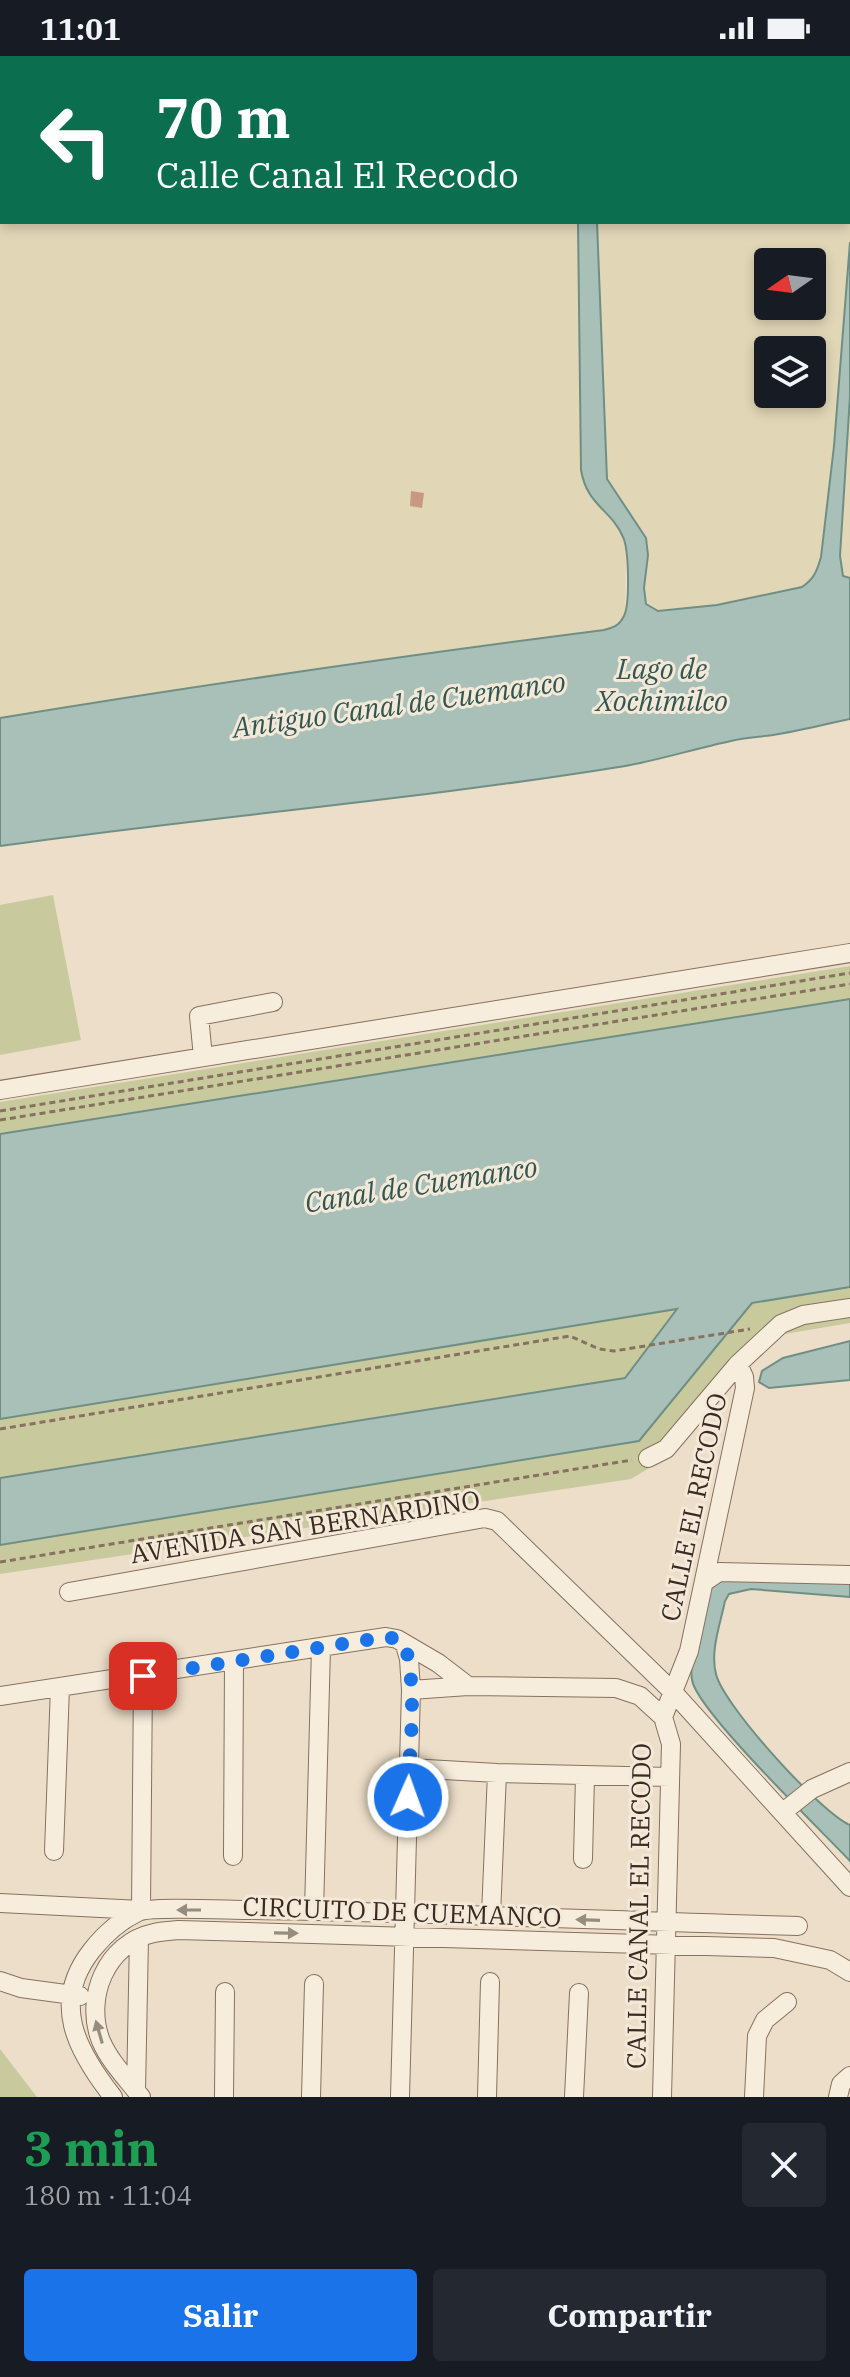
<!DOCTYPE html>
<html lang="es">
<meta charset="utf-8">
<style>
body{margin:0;font-family:"IBM Plex Serif",serif;background:#242831;color:#f1f3f6;height:100vh;display:flex;flex-direction:column;font-size:30px;white-space:nowrap}
*{box-sizing:border-box;margin:0}
p{font-size:26px;color:#9ea1a6}
.icon{flex:none;width:44px;height:44px;fill:none;stroke:currentColor;stroke-width:2;stroke-linecap:round;stroke-linejoin:round}
.map{position:relative;height:2041px;overflow:hidden}
.side{display:flex;flex-direction:column;background:#171b24;flex:1}
.side>*{flex:none}
.hud{position:absolute;left:0px;top:0px;width:850px;height:168px;box-shadow:0 4px 12px #0003;background:#0b6e4f;color:#fff;overflow:hidden}
.needle{width:52px;rotate:256deg}
.buttons{position:absolute;left:754px;top:192px;display:grid;gap:16px}
.buttons a{display:grid;place-items:center;width:72px;height:72px;border-radius:8px;background:#171b24;box-shadow:0 4px 12px #0003;font-size:40px}
.pin{position:absolute;display:grid;place-items:center;width:68px;height:68px;color:#fff;margin:-34px;border-radius:16px;box-shadow:0 4px 12px #0006}
.me{position:absolute;width:88px;margin:-44px;rotate:2deg;stroke-linejoin:round;filter:drop-shadow(0 0 6px #0008)}
.turn{display:flex;align-items:center;gap:28px;height:168px;padding:0 24px;font-size:36px}
.turn .icon{width:104px;height:104px;stroke-width:2.5}
.turn b{display:block;font-size:56px;line-height:68px}
.round{display:grid;place-items:center;flex:none;width:84px;height:84px;border-radius:8px;background:#242831}
.summary{display:flex;align-items:center;justify-content:space-between;height:136px;padding:0 24px}
h1{font-size:48px;font-weight:700;line-height:60px;color:#1e9e55}
.action{display:flex;gap:16px;margin-top:auto;padding:16px 24px}
.action a{flex:1;height:92px;border-radius:8px;background:#1a73e8;color:#fff;font-size:32px;font-weight:700;line-height:92px;text-align:center}
.action a+a{background:#242831;color:#f1f3f6}
.status{display:flex;justify-content:space-between;align-items:center;height:56px;padding:0 40px;background:#171b24;direction:ltr}
.status svg{height:22px;fill:currentColor}
.map>svg:first-child{display:block}
</style>
<div class="status"><b>11:01</b><svg viewBox="0 0 49 12"><path d="M0 12V9h3v3zM5 12V6h3v6zM10 12V3h3v9zM15 12V0h3v12zM26 1h20v11H26zM47 4h2v5h-2z"/></svg></div>
<div class="map">
<svg width="850" height="2041" viewBox="0 0 850 2041">
<rect width="100%" height="100%" fill="#ecdec9"/>
<path fill="#e1d7b7" fill-rule="evenodd" d="M91,0h453l1,2h-441z
M563,0h287v35l-2,-33z
M0,20l2,146h576l3,248 8,26 30,32 7,12 -1,74 -8,12 -13,4 -146,21 -218,28 -240,39z
M848,60l2,126 -16,204 -13,111 -4,15 -6,9 -9,6 -85,18 -59,6 -7,-2 -5,-6 -3,-15 5,-33 -2,-17 -39,-58 -10,-258h251zM768,206h44v44h-44zM768,294h44v44h-44z
M850,340v182l-7,-2 -3,-20z"/>
<path fill="#c8ca9d" d="M53,839l28,145 -81,15v-150z
M850,910v357l-83,14 -111,127 -25,15 -631,95v-472z
M0,1993l37,48h-37z"/>
<path fill="#a9c0b8" stroke="#708f84" stroke-width="2" d="M578,166h19l10,257 39,59 2,17 -4,33 2,16 12,7 59,-6 85,-18c12,-8 15,-16 19,-30l13,-111 16,-204v154l-10,160 3,20 7,2v141c-24,5 -47,11 -71,15 -16,3 -32,3 -48,7 -38,8 -74,20 -112,26 -206,33 -413,50 -619,79v-128c201,-33 402,-62 604,-88 10,-3 15,-4 20,-14 6,-12 5,-67 -1,-79 -12,-28 -36,-31 -42,-67z
M850,943v288l-98,16 -113,138 -639,104v-67l625,-100 52,-69 -677,110v-285z
M850,1285v39l-81,8 -10,-6 3,-11 21,-13z
M724,1523l126,1v17l-99,-8 -22,5 -4,7c-5,24 -15,50 -9,73 7,31 105,139 134,151v36c-28,-30 -153,-150 -158,-181 -4,-26 12,-66 18,-91z"/>
<g fill="none" stroke-linecap="round" stroke-linejoin="round">
<path stroke="#708f84" stroke-width="5" d="M121,2v-2
M169,2v-2"/>
</g>
<path fill="#c79982" d="M411,435l13,2 -2,15 -12,-2z"/>
<g fill="none" stroke-linecap="round" stroke-linejoin="round">
<g stroke="#87715f" stroke-width="20">
<path id="minor" d="M203,1001l-4,-41 74,-14
M0,1034l850,-137
M648,1402l18,-9 72,-85 43,-40 22,-9 47,-7
M704,1526l15,-10 131,3
M69,1536l416,-74 12,3 176,171 177,195
M411,1634l57,-4
M0,1640l386,-59 11,2 41,24 30,23 148,2 24,8 23,21
M409,1712l88,5 173,4
M783,1756l29,-23 38,-17
M54,1795l6,-164
M233,1800l1,-194
M583,1803l2,-83
M0,1847l141,7 2,-234
M314,1855l7,-263
M491,1859l6,-142
M0,1925l21,7 59,8
M136,2035l3,-153
M113,2041c-36,-46 -63,-94 -21,-147 12,-15 29,-30 46,-38 12,-6 90,-2 109,-2 184,2 368,11 551,16
M141,2041c-14,-18 -31,-35 -40,-56 -17,-43 5,-98 53,-108 8,-2 16,-2 25,-3l595,18 56,12 20,12
M224,2041l1,-105
M311,2041l3,-113
M400,2041l11,-407 -2,-31 -4,-14
M487,2041l3,-115
M574,2041l5,-104
M662,2041l9,-353 -8,-27 26,-66 56,-263 -1,-11 -6,-13
M754,2041l3,-61 8,-16 22,-18
M838,2041l3,-13 9,-8"/>
</g>
<path stroke="#87715f" stroke-width="3" stroke-dasharray="6 4" stroke-linecap="butt" d="M0,1055l850,-138
M0,1064l850,-136
M0,1373l570,-93 29,13 15,2 136,-22
M0,1506l632,-102"/>
<use href="#minor" stroke="#f7eddc" stroke-width="18"/>
</g>
<defs><path id="oneway-solid" d="M-6-.8H1V-3.2L6.5 0L1 3.2V.8H-6Z" transform="scale(2)"/></defs>
<g fill="#988c7e">
<use href="#oneway-solid" transform="translate(189 1854) rotate(-180)"/>
<use href="#oneway-solid" transform="translate(588 1864) rotate(-178)"/>
<use href="#oneway-solid" transform="translate(286 1877) rotate(1)"/>
<use href="#oneway-solid" transform="translate(99 1976) rotate(-106)"/>
</g>
<g fill="none" stroke-linecap="round" stroke-linejoin="round">
<path stroke="#1a73e8" stroke-width="14" stroke-dasharray="0 25.2" d="M143,1620l243,-39 11,2 8,6c13,47 4,103 3,152"/>
</g>
<g text-anchor="middle" dominant-baseline="central" stroke-width="6" stroke-linejoin="round" paint-order="stroke">
<g font-size="26" fill="#392b21" stroke="#f4e9d8">
<text transform="translate(693 1451) rotate(-78)">CALLE EL RECODO</text>
<text transform="translate(305 1470) rotate(-9)">AVENIDA SAN BERNARDINO</text>
<text transform="translate(638 1850) rotate(-89)">CALLE CANAL EL RECODO</text>
<text transform="translate(402 1855) rotate(2)">CIRCUITO DE CUEMANCO</text>
</g>
<g font-size="28" font-style="italic" fill="#325752" stroke="#f4e9d8">
<text x="662" y="612">Lago de<tspan x="662" dy="32">Xochimilco</tspan></text>
<text transform="translate(399 648) rotate(-8)">Antiguo Canal de Cuemanco</text>
<text transform="translate(421 1128) rotate(-9)">Canal de Cuemanco</text>
</g>
</g>
</svg>
<div class="buttons">
<a><svg class="needle" viewBox="-14 -14 28 28"><path d="M0-13l5 13h-10z" fill="#e53935"/><path d="M0 13l5-13h-10z" fill="#9ea1a6"/></svg></a>
<a><svg class="icon" aria-label="layers" viewBox="0 0 24 24"><path d="M12 4l9 5-9 5-9-5zM3 14l9 5 9-5"/></svg></a>
</div>
<div class="pin" style="left:143px;top:1620px;background:#d93025"><svg class="icon" aria-label="arrive" viewBox="0 0 24 24"><path d="M6 21V4h12l-3 4 3 4H6"/></svg></div>
<svg class="me" style="left:408px;top:1741px" viewBox="-20 -20 40 40"><circle r="17" fill="#1a73e8" stroke="#fff" stroke-width="3"/><path d="M0-11L8 9 0 5-8 9z" fill="#fff"/></svg>
<div class="hud">
<div class="turn"><svg class="icon" aria-label="left" viewBox="0 0 24 24"><path d="M17 20v-9H6M10 6l-5 5 5 5"/></svg><div><b>70 m</b>Calle Canal El Recodo</div></div>
</div>
</div>
<section class="side">
<div class="summary"><div><h1>3 min</h1><p>180 m · 11:04</p></div><a class="round"><svg class="icon" aria-label="close" viewBox="0 0 24 24"><path d="M6 6l12 12M18 6L6 18"/></svg></a></div>
<div class="action"><a>Salir</a><a>Compartir</a></div>
</section>
